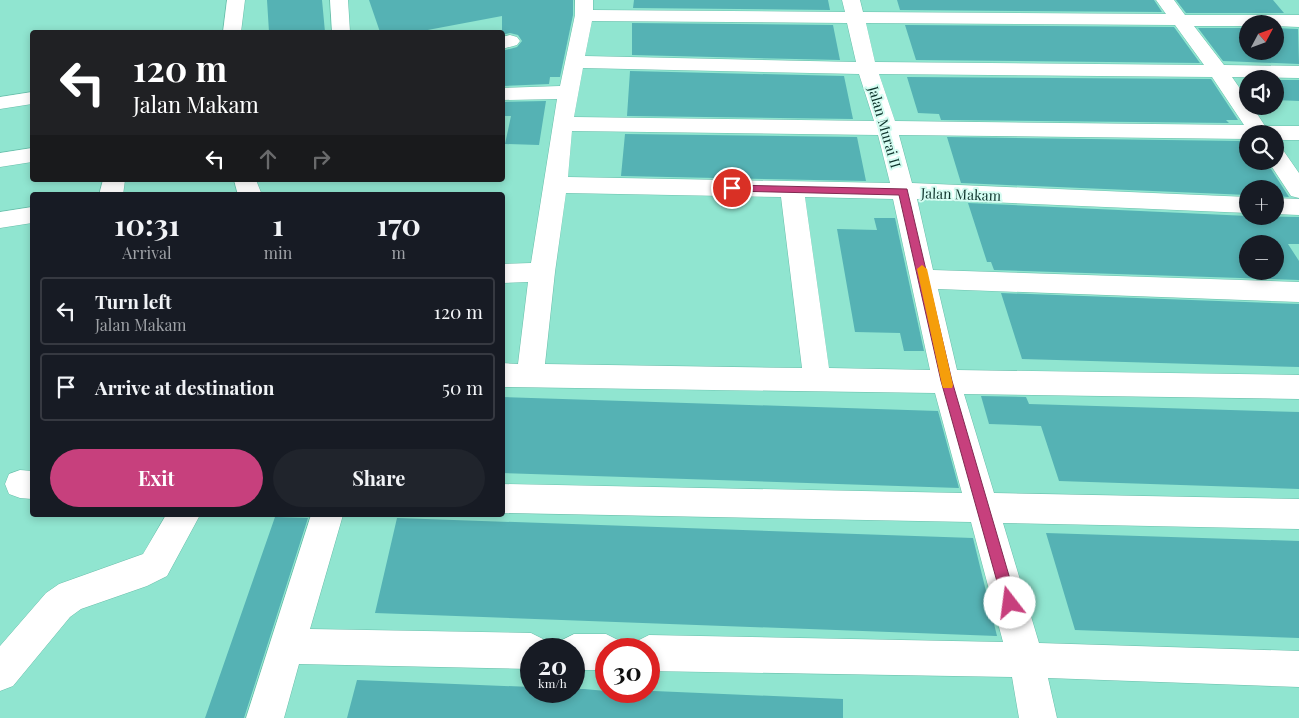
<!DOCTYPE html>
<meta charset="utf-8">
<style>
body{margin:0;font-family:"Playfair Display",serif;background:#20242c;color:#f1f3f6;height:100vh;display:flex;flex-direction:column;font-size:19px;white-space:nowrap}
*{box-sizing:border-box;margin:0}
p{font-size:16px;color:#9ea1a6}
.icon{flex:none;width:28px;height:28px;fill:none;stroke:currentColor;stroke-width:2;stroke-linecap:round;stroke-linejoin:round}
.map{position:relative;flex:1;overflow:hidden}
.side{position:absolute;left:30px;top:192px;width:475px;height:325px;display:flex;flex-direction:column;background:#171b24;border-radius:5px;box-shadow:0 2px 8px #0003}
.side>*{flex:none}
.guide{position:absolute;left:30px;top:30px;width:475px;height:152px;border-radius:5px;box-shadow:0 2px 8px #0003;background:#202124;color:#fff;overflow:hidden}
.needle{width:32px;rotate:49deg}
.buttons{position:absolute;left:1239px;top:15px;display:grid;gap:10px}
.buttons a{display:grid;place-items:center;width:45px;height:45px;border-radius:50%;background:#171b24;box-shadow:0 2px 8px #0003;font-size:25px}
.speed{position:absolute;left:520px;top:638px;display:flex;gap:10px;font-size:25px;font-weight:700;text-align:center}
.speed>*{display:grid;place-content:center;width:65px;height:65px;border-radius:50%;background:#171b24;box-shadow:0 2px 8px #0003;line-height:1}
.speed small{font-size:12px;font-weight:400}
.speed .limit{border:8px solid #d22;background:#fff;color:#111}
.pin{position:absolute;display:grid;place-items:center;width:42px;height:42px;color:#fff;margin:-21px;border:2px solid #fff;border-radius:50%;box-shadow:0 1px 5px #0007}
.me{position:absolute;width:55px;margin:-28px;rotate:345deg;stroke-linejoin:round;filter:drop-shadow(0 0 4px #0008)}
.turn{display:flex;align-items:center;gap:18px;height:105px;padding:0 20px;font-size:22px}
.turn .icon{width:65px;height:65px;stroke-width:2.5}
.turn b{display:block;font-size:35px;line-height:42px}
.lanes{display:flex;align-items:center;height:48px;padding:0 20px;background:#0003;justify-content:center;gap:25px;direction:ltr}
.lanes .off{opacity:.35}
.eta{display:flex;justify-content:space-evenly;align-items:center;height:85px;text-align:center}
.eta b{font-size:30px;font-weight:700;line-height:35px}
.button{display:flex;gap:10px;margin-top:auto;padding:10px 20px}
.button a{flex:1;height:58px;border-radius:30px;background:#c7407d;color:#fff;font-size:20px;font-weight:700;line-height:58px;text-align:center}
.button a+a{background:#20242c;color:#f1f3f6}
ul{padding:0;list-style:none}
li{display:flex;align-items:center;gap:15px;height:68px;margin:0 10px 8px;padding:0 10px;border:2px solid #363941;border-radius:5px}
li div{flex:1}
li b{display:block;font-size:19px}
li em{font-style:normal}
.map>svg:first-child{display:block}
</style>
<div class="map">
<svg width="1299" height="718" viewBox="0 0 1299 718">
<rect width="100%" height="100%" fill="#90e5d0"/>
<path fill="#55b2b4" fill-rule="evenodd" d="M267,0h55l3,32h-56z
M369,0h204v15l-13,62h-10l-1,7 -47,2v-35l15,-4 5,-6 -4,-6 -8,-2 -8,2v-19l-85,16h-37z
M634,0h194l2,10 -197,-2z
M897,0h257l8,12 -262,-2z
M1176,0h97l11,13h-98z
M632,23l201,2 7,35 -208,-5z
M905,25l269,2 26,36 -284,-3z
M1198,28h50v23h27v-23l23,1 1,35 -76,-3z
M630,71l214,5 9,43 -226,-3z
M907,77l304,2 27,41h-12l3,3 -288,-3 -2,-6 -21,-1z
M1275,80h24v21l-24,-1z
M546,101l-7,44 -34,-1 6,-28h-9v-14z
M625,134l232,3 9,44 -245,-5z
M947,137l294,4 7,9v11h7l11,7 5,1 18,28 -14,-1v-7h-27v6l-287,-12z
M968,203l280,13 51,1v27h-11l11,17v19l-305,-10 -3,-8h-4zM1248,244h27v27h-27z
M874,218h21l29,133h-20l-4,-18 -45,-1 -18,-103 40,1z
M1001,293l298,11v63l-277,-8z
M981,396l45,1 3,7 270,8v77l-240,-8 -18,-55 -52,-2z
M502,397l436,14 21,77 -457,-15z
M275,517l33,1 -64,200h-39z
M397,518l576,20 24,98 -622,-23z
M1046,533l253,8v97l-224,-8z
M357,680l174,7v4h43v-2h10l22,2h48l189,8v19h-496z"/>
<g fill="none" stroke-linecap="round" stroke-linejoin="round">
<g stroke="#69beaa" stroke-width="1">
<path id="minor" d="M227,0h18l-4,32h-18z
M330,0h18l2,32h-18z
M575,0h18v10l252,2 -3,-12h18l3,12 303,2 -10,-14h18l11,15h114v12l-24,-1v-2h-27v2h-54l30,39 75,1v12l-67,-1 16,23v6h4l13,20h34v14h-24v-6h-27v5l-349,-4 13,48 336,14v16l-331,-14 16,71 366,12v20l-361,-13 19,81 342,5v24l-335,-5 30,99 305,6v30l-296,-6 36,120 260,8v36l-251,-9 9,40h-38l-7,-41 -363,-6v-22h-16l4,-8 12,-6 354,7 -32,-120 -469,-9v-29l460,9 -27,-100 -433,-6v-24l16,1 10,-82 -26,1v-19l29,-1 26,-164 -55,1v-12l58,-2 15,-71zM592,21l255,2 9,39 -271,-6zM866,23l309,2 29,40 -329,-3zM583,68l276,6 15,47 -300,-4zM879,74l333,3 32,48 -349,-4zM572,131l306,4 12,48 -322,-6zM566,193l215,4 21,171 -257,-4 10,-92zM805,197l88,2 37,171 -101,-2z
M510,35l7,2 3,4 -3,4 -15,4v-12z
M32,92v12l-32,5v-12z
M32,148v14l-32,5v-14z
M1275,148l8,2 16,23v25l-8,-2 -23,-35h7z
M103,180h22l-2,15h-24z
M234,180h22l6,15h-24z
M1275,198l24,1v16l-24,-1z
M32,207v16l-32,5v-16z
M20,470l12,1v28l-12,-1 -11,-4 -4,-10 4,-10z
M166,515h34l-33,61 -20,10 -66,23 -11,8 -57,69 -13,5v-45l46,-53 13,-9 84,-30z
M311,515h32l-33,114 221,4 12,6 5,10h-17v20l-232,-5 -15,54h-38z
M574,634h32l12,6 4,9h-16v21h-32v-21h-16l4,-9z"/>
</g>
<use href="#minor" fill="#fff" fill-rule="evenodd"/>
</g>
<path fill="#c7407d" stroke="#812a51" d="M732,185l175,4 45,192 65,222 -2,5 -5,2 -5,-2 -2,-5 -62,-222 -42,-186 -167,-4 -4,-3z"/>
<path fill="#f59e0b" d="M922,265l5,4 26,116 -1,3h-9l-1,-3 -25,-116z"/>
<g text-anchor="middle" dominant-baseline="central" stroke-width="4" stroke-linejoin="round" paint-order="stroke">
<g font-size="14" fill="#0e332b" stroke="#d5fdf2">
<text transform="translate(885 127) rotate(74)">Jalan Murai II</text>
<text transform="translate(961 194) rotate(2)">Jalan Makam</text>
</g>
</g>
</svg>
<div class="buttons">
<a><svg class="needle" viewBox="-14 -14 28 28"><path d="M0-13l5 13h-10z" fill="#e53935"/><path d="M0 13l5-13h-10z" fill="#9ea1a6"/></svg></a>
<a><svg class="icon" aria-label="sound" viewBox="0 0 24 24"><path d="M4 9h4l5-4v14l-5-4H4zM17 9q2 3 0 6"/></svg></a>
<a><svg class="icon" aria-label="search" viewBox="0 0 24 24"><circle cx="10" cy="10" r="6"/><path d="M15 15l6 6"/></svg></a>
<a>+</a>
<a>−</a>
</div>
<div class="speed"><div>20<small>km/h</small></div><div class="limit">30</div></div>
<div class="pin" style="left:732px;top:188px;background:#d93025"><svg class="icon" aria-label="arrive" viewBox="0 0 24 24"><path d="M6 21V4h12l-3 4 3 4H6"/></svg></div>
<svg class="me" style="left:1010px;top:603px" viewBox="-20 -20 40 40"><circle r="19" fill="#fff"/><path d="M0-13L10 11 0 6-10 11z" fill="#c7407d"/></svg>
<div class="guide">
<div class="turn"><svg class="icon" aria-label="left" viewBox="0 0 24 24"><path d="M17 20v-9H6M10 6l-5 5 5 5"/></svg><div><b>120 m</b>Jalan Makam</div></div>
<div class="lanes"><svg class="icon" aria-label="left" viewBox="0 0 24 24"><path d="M17 20v-9H6M10 6l-5 5 5 5"/></svg><svg class="icon off" aria-label="ahead" viewBox="0 0 24 24"><path d="M12 20V5M6 11l6-6 6 6"/></svg><svg class="icon off" aria-label="right" viewBox="0 0 24 24"><path d="M7 20v-9h11M14 6l5 5-5 5"/></svg></div>
</div>
<section class="side">
<div class="eta">
<div><b>10:31</b><p>Arrival</p></div>
<div><b>1</b><p>min</p></div>
<div><b>170</b><p>m</p></div>
</div>
<ul>
<li><svg class="icon" aria-label="left" viewBox="0 0 24 24"><path d="M17 20v-9H6M10 6l-5 5 5 5"/></svg><div><b>Turn left</b><p>Jalan Makam</p></div><em>120 m</em></li>
<li><svg class="icon" aria-label="arrive" viewBox="0 0 24 24"><path d="M6 21V4h12l-3 4 3 4H6"/></svg><div><b>Arrive at destination</b></div><em>50 m</em></li>
</ul>
<div class="button"><a>Exit</a><a>Share</a></div>
</section>
</div>
